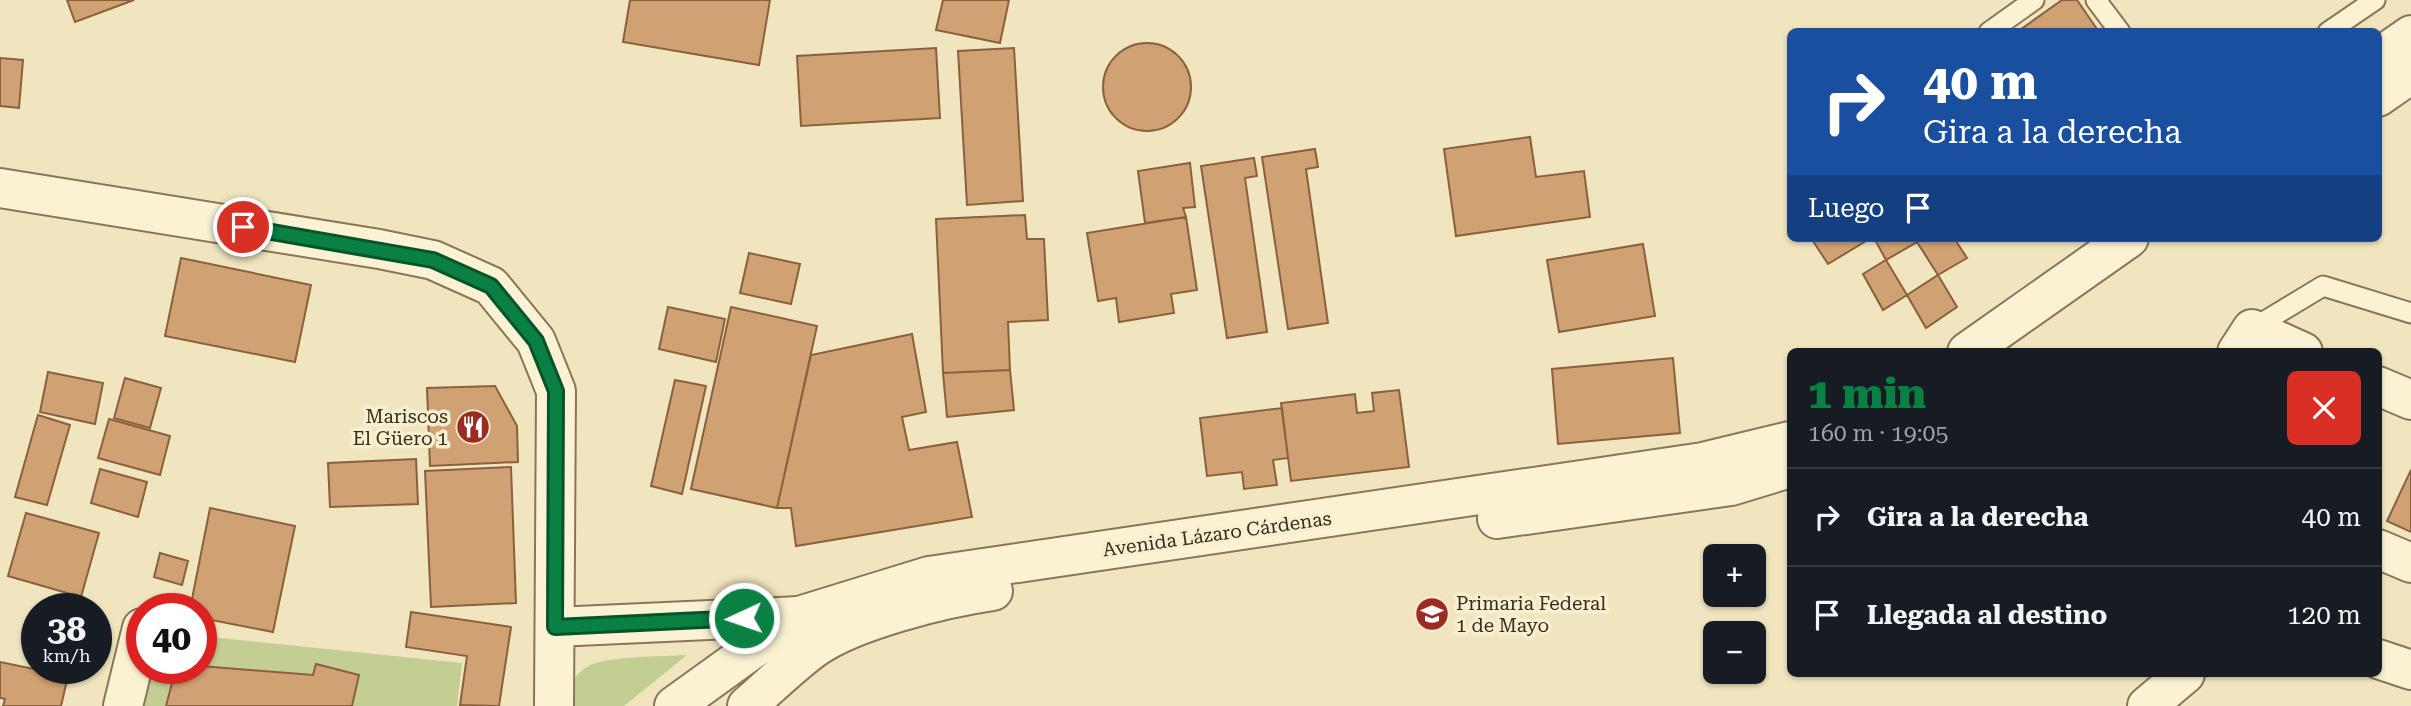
<!DOCTYPE html>
<html lang="es">
<meta charset="utf-8">
<style>
body{margin:0;font-family:"Roboto Serif",serif;background:#20242c;color:#f1f3f6;height:100vh;display:flex;flex-direction:column;font-size:26px;white-space:nowrap}
*{box-sizing:border-box;margin:0}
p{font-size:23px;color:#9ea1a6}
.icon{flex:none;width:38px;height:38px;fill:none;stroke:currentColor;stroke-width:2;stroke-linecap:round;stroke-linejoin:round}
.map{position:relative;flex:1;overflow:hidden}
.drawer{position:absolute;left:1787px;top:348px;width:595px;height:329px;display:flex;flex-direction:column;background:#171b24;border-radius:10px;box-shadow:0 2px 5px #0004}
.drawer>*{flex:none}
.banner{position:absolute;left:1787px;top:28px;width:595px;height:214px;border-radius:10px;box-shadow:0 2px 5px #0004;background:#1a4fa0;color:#fff;overflow:hidden}
.buttons{position:absolute;left:1703px;top:544px;display:grid;gap:14px}
.buttons a{display:grid;place-items:center;width:63px;height:63px;border-radius:10px;background:#171b24;box-shadow:0 2px 5px #0004;font-size:35px}
.speed{position:absolute;left:21px;top:593px;display:flex;gap:14px;font-size:35px;font-weight:700;text-align:center}
.speed>*{display:grid;place-content:center;width:91px;height:91px;border-radius:50%;background:#171b24;box-shadow:0 2px 5px #0004;line-height:1}
.speed small{font-size:18px;font-weight:400}
.speed .limit{border:10px solid #d22;background:#fff;color:#111}
.pin{position:absolute;display:grid;place-items:center;width:60px;height:60px;color:#fff;margin:-30px;border:4px solid #fff;border-radius:50%;box-shadow:0 2px 7px #0007}
.me{position:absolute;width:77px;margin:-38px;rotate:267deg;stroke-linejoin:round;filter:drop-shadow(0 0 5px #0008)}
.turn{display:flex;align-items:center;gap:24px;height:147px;padding:0 21px;font-size:32px}
.turn .icon{width:91px;height:91px;stroke-width:2.5}
.turn b{display:block;font-size:49px;line-height:60px}
.then{display:flex;align-items:center;height:66px;padding:0 21px;background:#0003;gap:14px;font-size:26px}
.round{display:grid;place-items:center;flex:none;width:74px;height:74px;border-radius:10px;background:#20242c}
.summary{display:flex;align-items:center;justify-content:space-between;height:119px;padding:0 21px}
h1{font-size:42px;font-weight:800;line-height:52px;color:#0b8043}
ul{padding:0;list-style:none}
li{display:flex;align-items:center;gap:21px;height:98px;padding:0 21px;border-top:2px solid #363941}
li div{flex:1}
li b{display:block;font-size:26px}
li em{font-style:normal}
.map>svg:first-child{display:block}
</style>
<div class="map">
<svg width="2411" height="706" viewBox="0 0 2411 706">
<rect width="100%" height="100%" fill="#f0e5bf"/>
<path fill="#c3ce93" d="M201,636l261,27 -5,43h-325l10,-38h59z
M687,655l-63,51h-57c1,-14 5,-29 18,-38 18,-13 78,-11 102,-13z"/>
<path fill="#d0a173" stroke="#8a613c" stroke-width="2" d="M67,0h67l-59,22z
M630,0h140l-11,65 -136,-23z
M943,0h66l-9,43 -64,-13z
M2062,0h15l22,32h-82z
M1103 87a44 44 0 1 1 88 0a44 44 0 1 1-88 0Z
M936,48l4,70 -139,8 -4,-70z
M1014,48l9,153 -56,4 -9,-154z
M0,58l23,2 -4,48 -19,-2z
M1530,137l6,40 48,-6 6,46 -134,19 -12,-87z
M1315,149l3,18 -12,2 22,154 -40,6 -26,-172z
M1254,158l3,18 -12,2 22,154 -40,6 -26,-172z
M1190,163l5,44 -12,1 3,9 -41,6 -7,-52z
M1025,215l2,24h17l4,81 -40,2 2,48 -67,3 -7,-154z
M1186,217l11,73 -26,4 3,19 -55,9 -3,-24 -18,3 -11,-68z
M1811,238h60l-43,26z
M1874,238h41l2,4 -31,18z
M1924,238h30l13,20 -29,17 -21,-33z
M1643,244l12,72 -96,16 -12,-72z
M749,253l51,11 -9,40 -51,-11z
M181,258l130,27 -16,77 -130,-26z
M1886,260l21,35 -24,15 -20,-36z
M1938,275l19,32 -31,21 -19,-33z
M668,307l57,12 -9,43 -57,-13z
M731,307l86,19 -40,182 -86,-19z
M912,334l14,78 -24,5 7,33 48,-8 15,75 -176,29 -5,-38h-14l34,-153z
M1673,358l7,75 -122,11 -6,-75z
M1010,370l4,40 -67,7 -4,-44z
M48,372l55,11 -8,41 -55,-12z
M125,378l36,10 -11,40 -36,-10z
M675,380l31,6 -24,108 -31,-8z
M495,386l22,40 1,36 -88,4 -3,-78z
M1399,390l10,77 -118,14 -10,-78 74,-9 2,19 17,-2 -2,-18z
M1282,408l6,50 -15,2 4,25 -33,4 -2,-17 -35,4 -7,-58z
M38,415l32,10 -23,80 -32,-8z
M109,419l61,17 -10,39 -62,-17z
M416,459l2,45 -88,3 -2,-44z
M511,467l5,136 -85,4 -6,-136z
M100,469l47,13 -9,35 -47,-14z
M2411,470v62l-24,-11z
M210,508l85,18 -22,106 -72,-14v-9h-11z
M26,513l73,20 -18,64 -73,-21z
M160,553l28,8 -6,24 -28,-8z
M411,612l100,15 -12,79 -39,-1 7,-49 -61,-9z
M0,662l68,14 -7,30h-58l2,-7 -5,-1z
M316,664l43,11 -7,31h-186l10,-38h25v-2l112,9z"/>
<g fill="none" stroke-linecap="round" stroke-linejoin="round">
<g stroke="#8a7657" stroke-width="23">
<path id="service" d="M2096,0l24,32
M1989,32l45,-32
M2328,32l47,-32
M2252,329l71,-43 88,27"/>
</g>
<g stroke="#8a7657" stroke-width="42">
<path id="minor" d="M2378,58l33,-23
M2378,97l33,-23
M1967,352l162,-114
M2237,352l15,-23 51,23
M2378,386l33,14
M1497,519l234,-33 59,-18
M2378,549l33,14
M2378,659l33,11
M123,706l19,-78
M674,706l125,-90 130,-40 774,-114 87,-21
M747,706c22,-19 43,-40 66,-57 40,-29 132,-51 180,-58
M2147,706l38,-32"/>
</g>
<g stroke="#8a7657" stroke-width="42">
<path id="tertiary" d="M0,188l379,61 54,11 58,26 45,55 20,50 -2,315
M555,627l244,-11"/>
</g>
<use href="#service" stroke="#faf2d3" stroke-width="19"/>
<use href="#minor" stroke="#faf2d3" stroke-width="38"/>
<use href="#tertiary" stroke="#faf2d3" stroke-width="38"/>
</g>
<g fill="none" stroke-linecap="round" stroke-linejoin="round">
<g stroke="#07532c" stroke-width="18">
<path id="route" d="M243,227l190,33 58,26 45,55 20,50 -1,236 189,-9"/>
</g>
<use href="#route" stroke="#0b8043" stroke-width="12"/>
</g>
<defs>
<g id="restaurant-disc" transform="scale(1.75)"><circle r="9.5" fill="#9b2c24" stroke="#f7efcf"/><path d="M-5-6h1v4h1v-4h1v4h1v-4h1v5L-1.5 .5V6h-2V.5L-5-1ZM5-6V6H3V1.5H1.5Q1.5-4 5-6Z" fill="#fff"/></g>
<g id="school-disc" transform="scale(1.75)"><circle r="9.5" fill="#9b2c24" stroke="#f7efcf"/><path d="M0-5L7-2L0 1L-7-2ZM-4 1L0 2.5L4 1V4Q0 6-4 4Z" fill="#fff"/></g>
</defs>
<g fill-rule="evenodd">
<use href="#restaurant-disc" x="473" y="427"/>
<use href="#school-disc" x="1432" y="614"/>
</g>
<g text-anchor="middle" dominant-baseline="central" stroke-width="7" stroke-linejoin="round" paint-order="stroke">
<g font-size="19" fill="#382c1c" stroke="#f7efcf" text-anchor="end">
<text x="448" y="416">Mariscos<tspan x="448" dy="22">El Güero 1</tspan></text>
<text x="1456" y="603" text-anchor="start">Primaria Federal<tspan x="1456" dy="22">1 de Mayo</tspan></text>
</g>
<g font-size="19" fill="#382c1c" stroke="#f7efcf">
<text transform="translate(1217 534) rotate(-8)">Avenida Lázaro Cárdenas</text>
</g>
</g>
</svg>
<div class="buttons">
<a>+</a>
<a>−</a>
</div>
<div class="speed"><div>38<small>km/h</small></div><div class="limit">40</div></div>
<div class="pin" style="left:243px;top:227px;background:#d93025"><svg class="icon" aria-label="arrive" viewBox="0 0 24 24"><path d="M6 21V4h12l-3 4 3 4H6"/></svg></div>
<svg class="me" style="left:744px;top:618px" viewBox="-20 -20 40 40"><circle r="17" fill="#0b8043" stroke="#fff" stroke-width="3"/><path d="M0-11L8 9 0 5-8 9z" fill="#fff"/></svg>
<div class="banner">
<div class="turn"><svg class="icon" aria-label="right" viewBox="0 0 24 24"><path d="M7 20v-9h11M14 6l5 5-5 5"/></svg><div><b>40 m</b>Gira a la derecha</div></div>
<div class="then">Luego<svg class="icon" aria-label="arrive" viewBox="0 0 24 24"><path d="M6 21V4h12l-3 4 3 4H6"/></svg></div>
</div>
<section class="drawer">
<div class="summary"><div><h1>1 min</h1><p>160 m · 19:05</p></div><a class="round" style="background:#d93025;color:#fff"><svg class="icon" aria-label="close" viewBox="0 0 24 24"><path d="M6 6l12 12M18 6L6 18"/></svg></a></div>
<ul>
<li><svg class="icon" aria-label="right" viewBox="0 0 24 24"><path d="M7 20v-9h11M14 6l5 5-5 5"/></svg><div><b>Gira a la derecha</b></div><em>40 m</em></li>
<li><svg class="icon" aria-label="arrive" viewBox="0 0 24 24"><path d="M6 21V4h12l-3 4 3 4H6"/></svg><div><b>Llegada al destino</b></div><em>120 m</em></li>
</ul>
</section>
</div>
